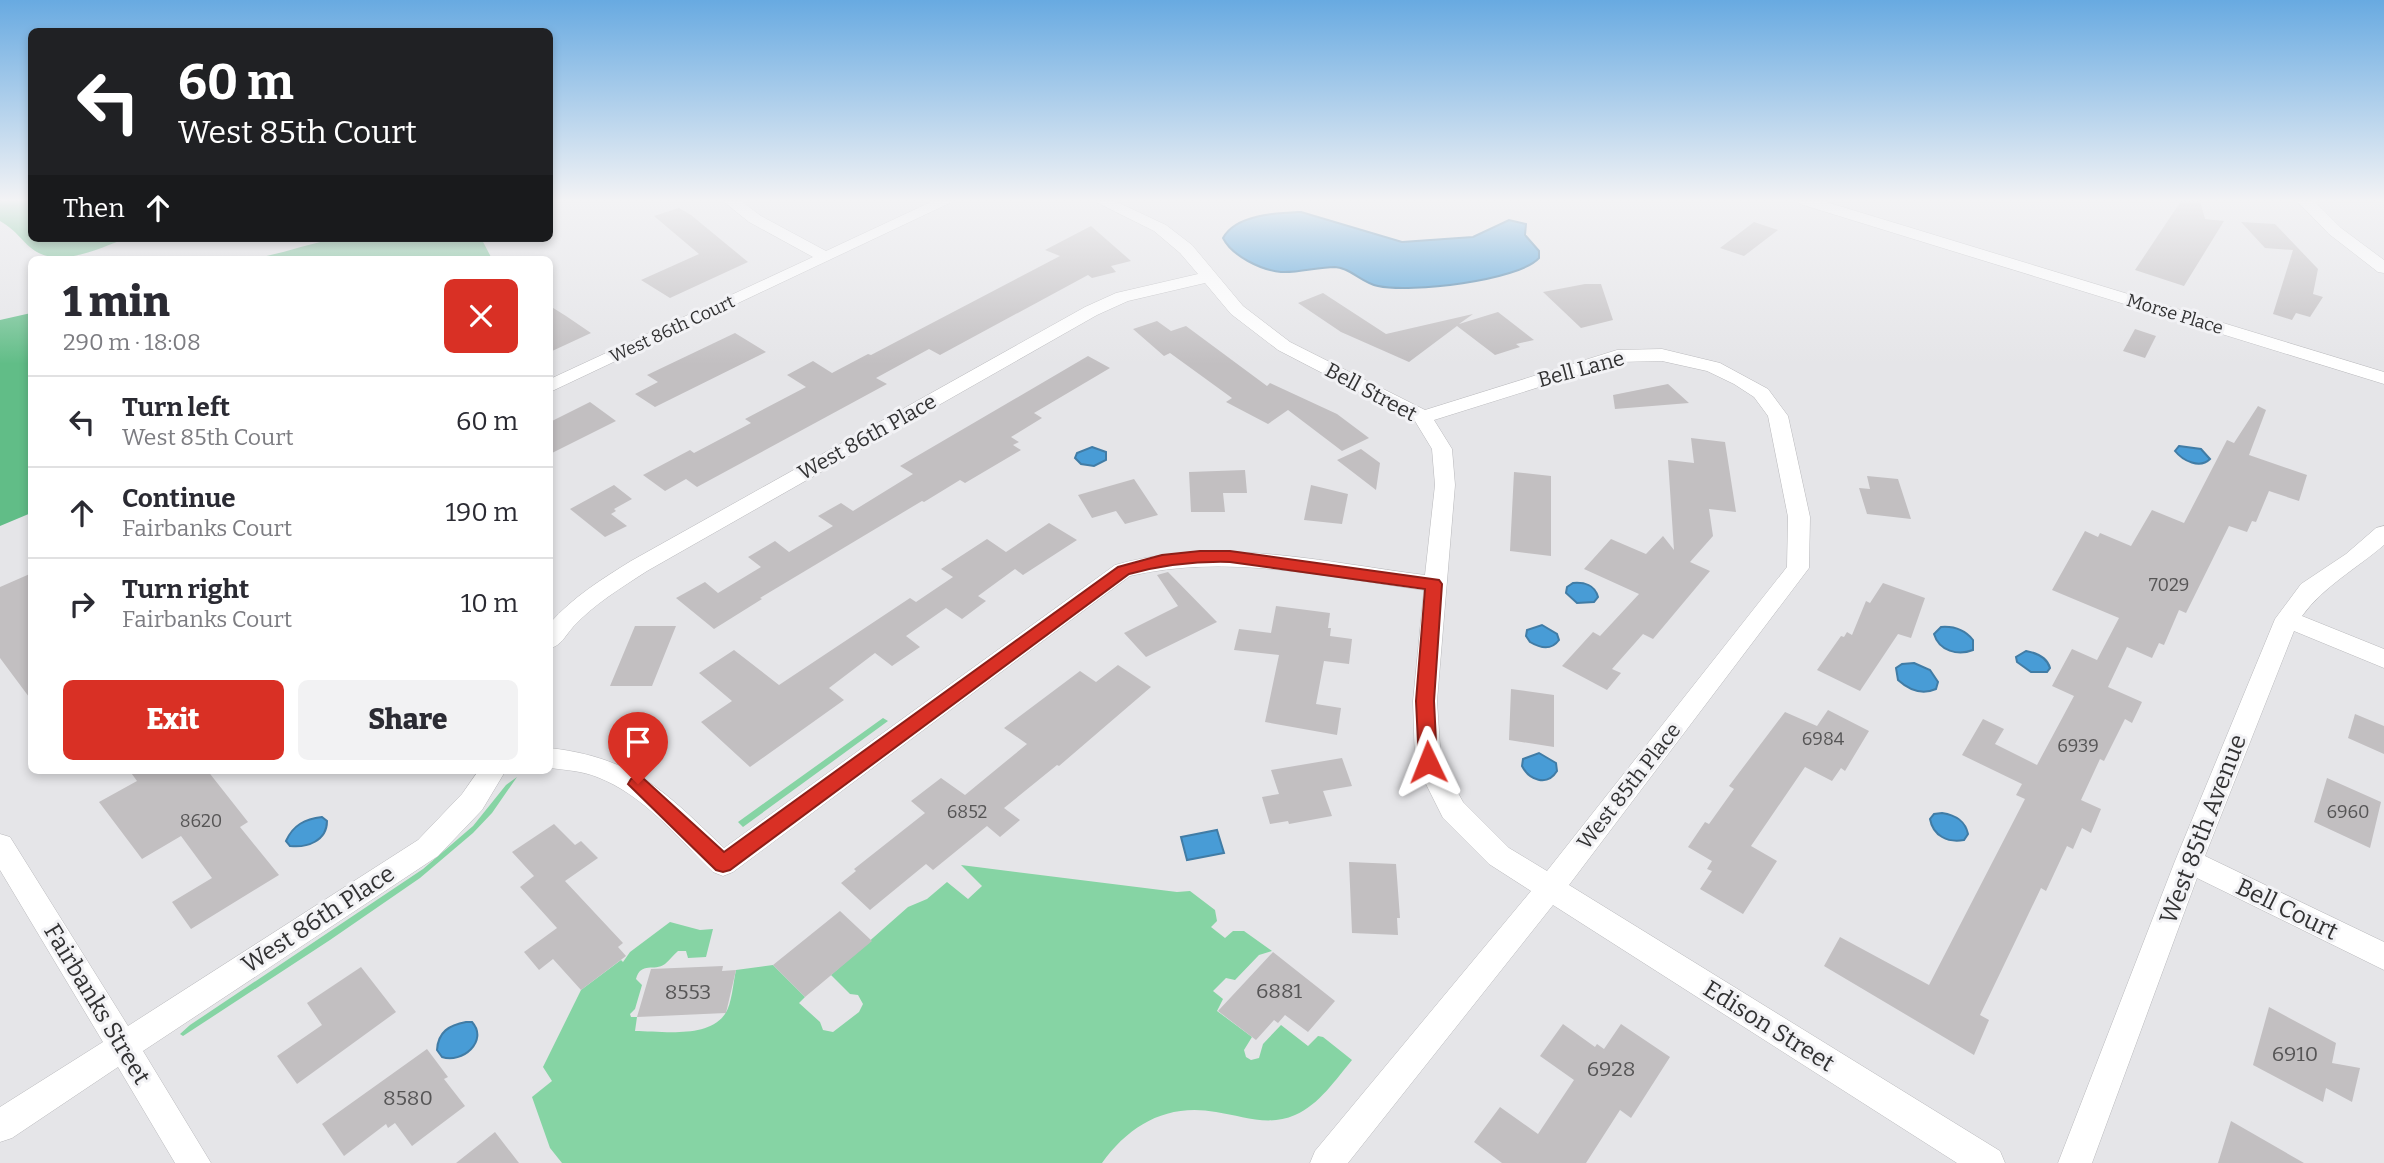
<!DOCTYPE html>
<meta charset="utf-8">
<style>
body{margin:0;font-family:Bitter,serif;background:#f2f2f3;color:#2b2b33;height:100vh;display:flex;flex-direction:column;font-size:26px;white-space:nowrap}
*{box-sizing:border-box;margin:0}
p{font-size:23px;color:#7c7c81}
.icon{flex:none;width:38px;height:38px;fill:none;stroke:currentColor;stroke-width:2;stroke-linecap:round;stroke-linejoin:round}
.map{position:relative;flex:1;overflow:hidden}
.sheet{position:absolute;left:28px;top:256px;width:525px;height:518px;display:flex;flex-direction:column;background:#fff;border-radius:10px;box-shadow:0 4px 10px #0003}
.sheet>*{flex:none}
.guide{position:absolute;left:28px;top:28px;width:525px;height:214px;border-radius:10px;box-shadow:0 4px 10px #0003;background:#202124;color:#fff;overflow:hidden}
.pin{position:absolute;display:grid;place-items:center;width:60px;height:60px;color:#fff;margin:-72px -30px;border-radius:50% 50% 50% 0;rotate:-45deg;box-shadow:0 0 7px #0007}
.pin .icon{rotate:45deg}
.me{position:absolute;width:77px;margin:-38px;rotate:358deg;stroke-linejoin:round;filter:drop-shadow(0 0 5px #0008)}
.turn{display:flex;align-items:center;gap:24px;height:147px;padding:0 35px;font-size:32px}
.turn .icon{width:91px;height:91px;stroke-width:2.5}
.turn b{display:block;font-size:49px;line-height:60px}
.then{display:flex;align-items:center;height:66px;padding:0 35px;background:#0003;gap:14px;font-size:26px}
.round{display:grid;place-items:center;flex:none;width:74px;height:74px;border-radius:10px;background:#f2f2f3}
.head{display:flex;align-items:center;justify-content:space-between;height:119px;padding:0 35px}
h1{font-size:42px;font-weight:800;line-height:52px}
.button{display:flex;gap:14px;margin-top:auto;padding:14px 35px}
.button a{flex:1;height:80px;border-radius:10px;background:#d93025;color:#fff;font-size:28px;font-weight:800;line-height:80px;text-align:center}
.button a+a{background:#f2f2f3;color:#2b2b33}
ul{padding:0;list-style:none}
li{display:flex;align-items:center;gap:21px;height:91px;padding:0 35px;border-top:2px solid #e1e1e2}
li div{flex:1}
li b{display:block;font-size:26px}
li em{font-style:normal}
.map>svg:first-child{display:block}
</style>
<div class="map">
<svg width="2384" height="1163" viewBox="0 0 2384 1163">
<rect width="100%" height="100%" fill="#e5e5e8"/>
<path fill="#86d4a4" d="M883,718l5,3 -145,106 -5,-5z
M517,777l-25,36 -19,20 -53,45 -90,62 -147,96 -3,-2 10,-9 233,-156 50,-43 33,-41z
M961,865l216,27 13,-1 25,19 2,11 -6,6 14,11 8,-7h11l28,20 -13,4 -24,25 -9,-2 -13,13 10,8 -6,12 35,26 -8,13 2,7 5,3 8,-2 4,-14 18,-19 27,21 10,-10 5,1 29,23c-16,19 -33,45 -57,55 -27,12 -52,1 -79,-3 -48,-9 -86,12 -114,51h-540l-12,-15 -18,-51 20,-16 -9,-14 38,-77 40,-30 2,2 7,-10 40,-30 30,8 13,-1 -7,28 -18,1 -2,-7h-8c-5,4 -8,9 -13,13 -11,8 -24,-3 -29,15l6,6 -7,24 -5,5 1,3h6l-2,14c26,0 73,8 90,-17 7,-10 8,-31 11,-44l37,-5 32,32 -6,6 21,19 3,8 10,2 26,-20 4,-8 -5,-9 -8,-1 -19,-19 77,-68 19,-8 20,-17 21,17 14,-13z"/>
<path fill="#61bd87" d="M0,201h31l1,37h95c-24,9 -65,29 -90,14 -14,-8 -19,-21 -37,-31z
M337,238h144l11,21h-241c30,-5 57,-15 86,-21z
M31,313v200l-31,13v-206z"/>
<path fill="#489cd6" stroke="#417ca5" stroke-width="2" d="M1301,212l101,30 71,-5 36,-17 17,4 -1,11 14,16v7c-21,23 -129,35 -161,28 -16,-3 -27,-18 -43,-19 -18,0 -36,6 -54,5 -20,-2 -49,-16 -58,-34 13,-24 54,-25 78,-26z
M2179,446l22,3 9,10c-10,10 -27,2 -35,-8z
M1092,447l14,5v8l-12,6 -13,-2 -6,-6 2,-5z
M1573,583c11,-1 22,2 25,14l-4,5 -17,1 -11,-10 1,-6z
M1542,625l15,9 2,6c-8,11 -19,8 -29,2l-4,-6 1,-6z
M1941,627c13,-1 24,3 32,13v10c-15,6 -34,1 -39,-16z
M2026,651c11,2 21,6 24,17l-3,4h-16l-14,-10 -1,-5z
M1914,663l16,7 8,12 -2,7c-14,6 -27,1 -38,-9l-2,-12 6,-4z
M1539,753l17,10 1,8c-10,16 -28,9 -35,-5l1,-7z
M1942,813c13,2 23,7 26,21l-4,6c-16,3 -31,-4 -34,-21l4,-5z
M322,817l5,4c0,20 -20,27 -37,25l-4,-5c7,-16 19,-22 36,-24z
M1217,830l7,23 -37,7 -6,-23z
M466,1022h6c17,19 -10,42 -30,35l-5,-7c1,-18 12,-25 29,-28z"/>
<path fill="#c2bfc1" d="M2181,201h19l5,18 19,2 -40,65 -49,-16z
M679,208l12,7 57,47 -78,36 -29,-18 58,-26 -45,-38z
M1754,222l24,8 -34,26 -24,-8z
M2241,222l34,2 43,45 -5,25 10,3 -13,20 -14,-4 -4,7 -19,-6 20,-64 -28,-2z
M1091,226l40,35 -20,5 5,6 -24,6 -4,-3 -148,80 -11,-6 -53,29 11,6 -190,103 -11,-8 -21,12 -22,-16 47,-25 4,3 57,-30 -6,-4 61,-32 -19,-12 26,-14 19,12 36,-19 3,1 189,-99 -15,-6z
M1585,284h16l12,36 -32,8 -38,-36z
M1323,293l63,41 87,-20 -14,10 39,-12 36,28 -18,4 4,3 -25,8 -38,-29 -48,36 -68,-30 -43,-29z
M550,306l16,10 25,17 -41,19z
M1157,321l14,10 15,-5 81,60 3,-3 67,31 32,24 -27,13 -54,-41 -20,14 -42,-22 6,-4 -62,-45 -6,3 -31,-27z
M2135,329l21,7 -11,22 -22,-7z
M735,333l31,19 -111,55 -20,-13 23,-12 -11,-7z
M1088,356l22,12 -76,45 8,5 -31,19 8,5 -6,3 8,5 -56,33 -5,-3 -36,22 -2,-1 -162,97 2,1 -48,30 -38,-31 29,-16 13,11 43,-26 -13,-10 27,-16 14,11 44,-26 -15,-10 23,-13 12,8 60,-37 -13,-8z
M1668,384l21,19 -74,6 -2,-14z
M590,402l26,19 -66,33v-32z
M2258,406l8,4 -17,45 58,20 -8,26 -30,-10 -13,31 -4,-1 -5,11 -18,-6 -43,87 -7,-3 -15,35 -5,-2 -7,15 -25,-11 -19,40 34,15 -10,21 -7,-4 -21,42 -4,-2 -19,41 20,9 -10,24 -9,-5 -9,21 -6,-3 -21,45 -5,-3 -61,127 9,5 -15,35 -150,-89 16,-29 89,48 96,-186 -9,-4 6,-11 -60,-29 21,-36 21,10 -9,15 42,21 37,-69 -22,-10 20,-37 25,11 22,-42 -67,-28 33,-59 13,6 2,-4 31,13 21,-36 32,13 43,-83 7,3z
M1691,438l34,4 11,70 -27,-3 4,27 -23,26 20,9 -57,68 -10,-5 -31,35 9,4 -14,17 -45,-24 31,-34 7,4 39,-42 -55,-25 27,-30 35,15 17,-18 11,14 -6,-90 26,3z
M1361,449l19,14 -4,27 -39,-30z
M1245,470l2,23h-24l2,19h-34l-2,-40z
M1514,472l37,4v80l-41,-5z
M1867,476l31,3 13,40 -44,-5 -8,-26 11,1z
M1134,479l24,36 -33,9 -9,-13 -24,7 -14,-23z
M614,485l18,14 -18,10 2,2 -5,3 16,12 -22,11 -35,-28z
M1311,485l37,9 -6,30 -38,-4z
M1049,523l28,17 -54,35 -8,-6 -37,27 8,5 -24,18 -16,-11 -40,28 14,11 -28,19 -17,-13 -46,35 15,12 -94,67 -49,-45 31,-21 -33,-28 35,-23 45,35 131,-87 6,4 37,-25 -12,-8 46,-30 19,13z
M1168,572l49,50 -71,35 -22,-24 54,-27 -21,-31z
M32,573v128l-32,-43v-71z
M1883,583l42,15 -14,40 -13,-4 -38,57 -43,-21 24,-34 3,1 3,-5 5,3 14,-34 4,2z
M1276,606l54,7 -2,15h3l-1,8 22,3 -3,25 -25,-3 -8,43 25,4 -4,27 -72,-13 14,-67 -45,-5 5,-21 32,4z
M635,626h41l-24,60h-42z
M1118,665l33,22 -92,79 -2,-1 -53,43 16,12 -20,17 -13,-11 -54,44 -7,-6 -56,46 -29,-27 15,-12 -2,-2 71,-56 -14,-12 30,-23 24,17 62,-51 -23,-16 76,-57 16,11z
M1511,689l43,6v52l-45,-7z
M1828,710l41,21 -24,40 -4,-3 -9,13 -27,-14 -54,79 26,15 -34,53 -43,-25 12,-18 -5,-2 5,-8 -24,-14 17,-25 4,2 25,-35 -5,-3 56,-74 32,14z
M2355,714l29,12v28l-36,-16z
M1342,758l10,28 -29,5 9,25 -43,8 -1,-3 -18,3 -8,-27 17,-3 -8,-24z
M129,770h78l41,52 -8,5 39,48 -88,54 -19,-27 40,-24 -31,-42 -39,23 -43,-57 38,-21z
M2327,778l54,24 -11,46 -56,-26z
M554,824l21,21 6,-4 17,17 -33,23 58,62 -5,4 8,9 -45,34 -28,-31 -14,11 -15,-18 33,-24 -37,-41 14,-11 -22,-24z
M1349,862l47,2 4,54h-3l1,17 -46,-2z
M840,911l32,30 -67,56 -32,-32z
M1273,952l62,49 -27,31 -23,-17 -7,8 -4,-3 -18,20 -38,-29z
M723,966l-1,5 14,-1 -10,43 -89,4 14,-48z
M361,967l35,45 -99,72 -20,-28 45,-31 -15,-22z
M2269,1007l67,36 -4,20 28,5 -8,34 -26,-14 -3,14 -70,-37z
M1563,1024l32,23 2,-3 7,5 17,-25 49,33 -39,61 -11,-8 -34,53h-84l-28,-21 26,-35 38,27 36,-54 -34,-24z
M427,1049l21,28 -4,2 21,27 -53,40 -17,-23 -7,5 -2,-4 -42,32 -22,-32z
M2231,1121l73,42h-86z
M495,1132l24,31h-63l24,-19z"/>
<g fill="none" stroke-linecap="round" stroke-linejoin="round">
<g stroke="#b9b9bc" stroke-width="1">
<path id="minor" d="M723,201h18l20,15 65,35 107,-50h21l-404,191v-13l263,-122 -64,-35z
M1094,201h21l51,24 26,20 51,61 47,36 135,68 192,-60 45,-1 58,14 48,26 20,27 22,101 -1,51 -240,317 431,266 5,12h-48l-404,-258 -205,258h-38l5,-12 216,-260 -42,-27 -46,-46 -28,-56 -2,-61 11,-111c-97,-13 -197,-37 -294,-14l-397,296 -10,4 -10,-4c-35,-34 -69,-77 -116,-95 -15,-6 -31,-7 -47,-9v-20c85,10 115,44 174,100l391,-283c103,-29 207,-3 310,10l10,-90 -3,-36 -17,-28 -137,-71 -47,-36 -26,-31 -77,18 -31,14 -450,256c-26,17 -53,33 -74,56 -8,9 -12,19 -23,21v-25c23,-26 52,-44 81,-62l454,-254 31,-14 82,-19 -18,-21 -26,-22zM1662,361l45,10 27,13 20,13 14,19 20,101 -1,50 -240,304 -38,-23 -46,-46 -22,-40 -4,-61 18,-216 -3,-36 -18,-29 185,-58z
M1798,201h25l561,171v12l-584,-180z
M2297,201h17l27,27 43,32v13l-6,-1 -49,-38z
M2384,526v19c-28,24 -60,41 -82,71l82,33v19l-90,-37 -89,225 179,86v28l-187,-92 -105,285h-34l117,-302 100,-242 26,-35 45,-30 30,-26z
M479,770h27l-24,40 -44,46 -295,195 68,112h-36l-57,-96 -106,71 -12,4v-35l103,-65 -103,-172v-36l10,3 118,189 290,-186 44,-46z"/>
</g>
<use href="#minor" fill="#fff" fill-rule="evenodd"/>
</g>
<linearGradient id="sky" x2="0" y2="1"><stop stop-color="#68aae1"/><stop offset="0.55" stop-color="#f3f3f5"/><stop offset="1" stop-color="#f3f3f5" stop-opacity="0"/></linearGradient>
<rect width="2384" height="364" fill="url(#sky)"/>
<path fill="#d93025" stroke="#8d1f18" stroke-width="2" d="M1200,551h30l209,29 3,4 -8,117 3,61 -3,5h-13l-2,-5 -3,-61 9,-112 -195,-27c-35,-1 -67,3 -101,12l-399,296 -7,2 -7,-2 -88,-86 3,-5 7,-3 6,3 80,73 394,-285 44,-12z"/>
<g text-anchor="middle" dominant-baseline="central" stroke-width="6" stroke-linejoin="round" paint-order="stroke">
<g font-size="18" fill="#323233" stroke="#f2f2f5">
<text transform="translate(2175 314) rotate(17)">Morse Place</text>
<text transform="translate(672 329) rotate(-25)">West 86th Court</text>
</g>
<g font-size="18" fill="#565556">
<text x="2169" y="585">7029</text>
<text x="1823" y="739">6984</text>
<text x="2078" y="746">6939</text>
<text x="967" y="812">6852</text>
<text x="2348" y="812">6960</text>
<text x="201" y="821">8620</text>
</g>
<g font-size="21" fill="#323233" stroke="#f2f2f5">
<text transform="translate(1581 369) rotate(-15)">Bell Lane</text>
<text transform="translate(1371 392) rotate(28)">Bell Street</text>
<text transform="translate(867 437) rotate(-29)">West 86th Place</text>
<text transform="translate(1629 786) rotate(-52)">West 85th Place</text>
</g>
<g font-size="21" fill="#565556">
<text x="1279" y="991">6881</text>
<text x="688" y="992">8553</text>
<text x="2295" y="1054">6910</text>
<text x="1611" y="1069">6928</text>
<text x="408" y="1098">8580</text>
</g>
<g font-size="24" fill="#323233" stroke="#f2f2f5">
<text transform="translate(2203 829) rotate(-69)">West 85th Avenue</text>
<text transform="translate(2287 909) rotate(26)">Bell Court</text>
<text transform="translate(318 919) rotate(-33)">West 86th Place</text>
<text transform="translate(97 1004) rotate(59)">Fairbanks Street</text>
<text transform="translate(1769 1026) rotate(32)">Edison Street</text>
</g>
</g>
</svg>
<div class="pin" style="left:638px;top:784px;background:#d93025"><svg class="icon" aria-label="arrive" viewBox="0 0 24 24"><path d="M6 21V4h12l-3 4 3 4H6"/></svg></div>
<svg class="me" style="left:1428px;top:762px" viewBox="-20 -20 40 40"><path d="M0-17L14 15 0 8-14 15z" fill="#d93025" stroke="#fff" stroke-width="4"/></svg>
<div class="guide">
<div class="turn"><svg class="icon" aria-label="left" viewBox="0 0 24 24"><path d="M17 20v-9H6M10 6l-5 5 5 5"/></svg><div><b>60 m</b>West 85th Court</div></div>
<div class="then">Then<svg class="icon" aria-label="ahead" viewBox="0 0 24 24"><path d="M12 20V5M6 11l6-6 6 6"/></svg></div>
</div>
<section class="sheet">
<div class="head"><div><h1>1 min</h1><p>290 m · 18:08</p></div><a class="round" style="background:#d93025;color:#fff"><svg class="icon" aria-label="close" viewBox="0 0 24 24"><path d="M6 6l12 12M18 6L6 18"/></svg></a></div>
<ul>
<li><svg class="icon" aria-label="left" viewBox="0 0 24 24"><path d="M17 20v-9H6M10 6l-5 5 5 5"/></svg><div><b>Turn left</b><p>West 85th Court</p></div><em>60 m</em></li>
<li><svg class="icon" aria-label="ahead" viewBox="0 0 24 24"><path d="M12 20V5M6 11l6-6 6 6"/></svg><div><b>Continue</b><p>Fairbanks Court</p></div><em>190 m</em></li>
<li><svg class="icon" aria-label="right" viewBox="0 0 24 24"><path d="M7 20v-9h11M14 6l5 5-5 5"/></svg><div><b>Turn right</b><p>Fairbanks Court</p></div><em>10 m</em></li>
</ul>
<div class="button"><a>Exit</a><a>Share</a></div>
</section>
</div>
